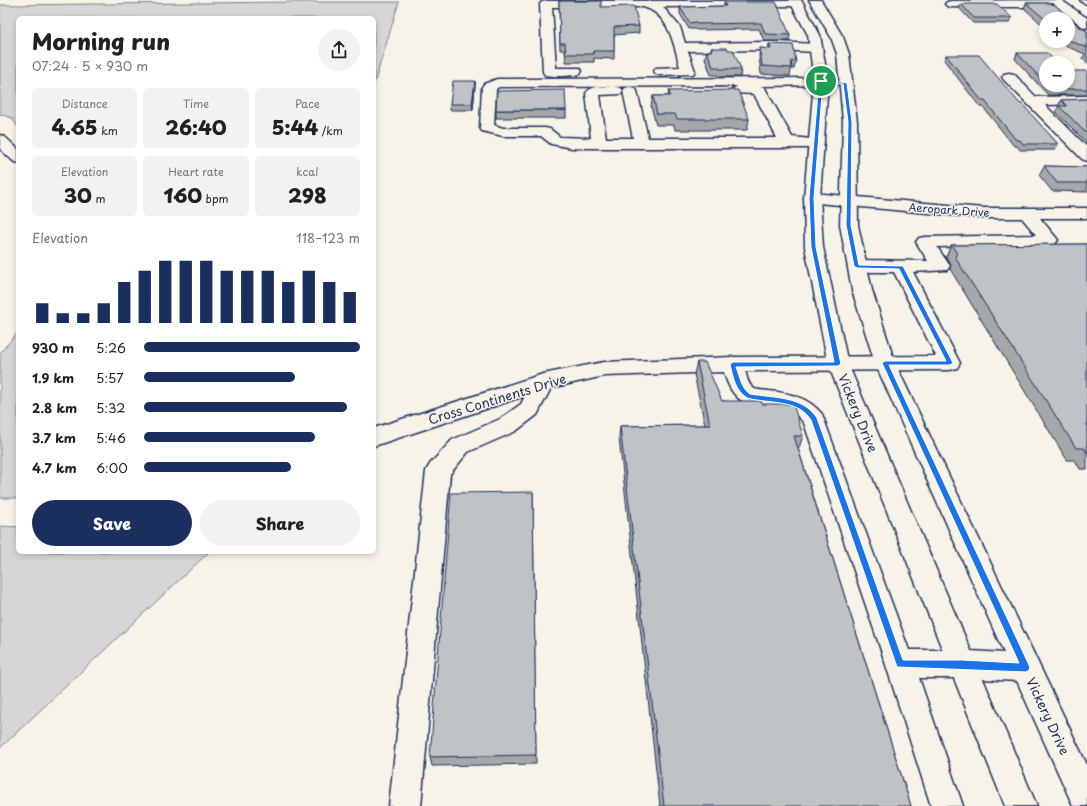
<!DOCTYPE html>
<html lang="en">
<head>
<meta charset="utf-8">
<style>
  :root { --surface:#fff; --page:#f2f2f2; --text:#202124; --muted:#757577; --accent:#1b2f5e }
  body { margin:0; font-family:"Playpen Sans",sans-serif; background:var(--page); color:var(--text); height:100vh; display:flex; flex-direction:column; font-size:15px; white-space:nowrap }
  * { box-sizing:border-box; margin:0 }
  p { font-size:13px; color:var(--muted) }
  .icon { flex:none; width:22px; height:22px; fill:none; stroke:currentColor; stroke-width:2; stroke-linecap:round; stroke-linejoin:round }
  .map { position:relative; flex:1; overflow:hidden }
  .details { position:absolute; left:16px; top:16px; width:360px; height:538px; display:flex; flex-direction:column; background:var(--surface); border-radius:6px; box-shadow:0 2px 6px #0003 }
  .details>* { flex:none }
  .buttons { position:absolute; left:1039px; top:12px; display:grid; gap:8px }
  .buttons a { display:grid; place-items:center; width:36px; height:36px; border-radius:50%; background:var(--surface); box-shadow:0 2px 6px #0003; font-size:20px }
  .pin { position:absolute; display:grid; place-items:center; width:34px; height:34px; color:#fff; margin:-17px; border:2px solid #fff; border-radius:50%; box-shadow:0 1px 4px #0007 }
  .round { display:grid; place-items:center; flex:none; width:42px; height:42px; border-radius:21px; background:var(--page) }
  .head { display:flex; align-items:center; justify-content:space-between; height:68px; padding:0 16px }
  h1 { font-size:22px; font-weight:800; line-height:30px }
  .metrics { display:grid; grid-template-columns:repeat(3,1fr); gap:6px; height:68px; padding:4px 16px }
  .metrics div { display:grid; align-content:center; border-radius:6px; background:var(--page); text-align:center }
  .metrics b { font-size:20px; font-weight:800 }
  .metrics small { font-size:11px; font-weight:400 }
  .metrics p { font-size:11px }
  .chart { height:112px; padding:8px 16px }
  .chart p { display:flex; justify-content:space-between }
  .chart svg { width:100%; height:72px; margin-top:4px; stroke:var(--accent); stroke-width:6 }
  .action { display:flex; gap:8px; margin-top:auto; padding:8px 16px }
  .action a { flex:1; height:46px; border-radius:24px; background:var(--accent); color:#fff; font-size:16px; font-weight:800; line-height:46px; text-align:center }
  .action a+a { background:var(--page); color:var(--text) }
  ul { padding:0 16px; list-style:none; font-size:13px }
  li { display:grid; grid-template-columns:64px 48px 1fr; align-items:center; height:30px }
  li i { height:10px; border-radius:5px; background:var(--accent) }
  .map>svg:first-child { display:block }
  .green { fill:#d7d6d4; stroke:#798299 }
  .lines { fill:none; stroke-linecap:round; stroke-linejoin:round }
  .minor-casing { stroke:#1b2f5e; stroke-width:3 }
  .major-casing { stroke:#1b2f5e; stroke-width:3 }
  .minor { fill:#f7f3e8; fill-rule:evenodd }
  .major { fill:#f7f3e8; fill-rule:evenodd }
  .wall { fill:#a5a8a9; stroke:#1b2f5e }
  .shaded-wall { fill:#86888a; stroke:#1b2f5e }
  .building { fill:#c0c3c5; stroke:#1b2f5e }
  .route { fill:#1a73e8; stroke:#fff; fill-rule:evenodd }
  .labels { text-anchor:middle; stroke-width:3; stroke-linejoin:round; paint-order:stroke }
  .far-street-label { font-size:11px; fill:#1b2f5e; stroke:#f7f3e8 }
  .street-label { font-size:13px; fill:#1b2f5e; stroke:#f7f3e8 }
</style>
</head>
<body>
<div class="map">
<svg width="1087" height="806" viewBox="0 0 1087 806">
  <rect width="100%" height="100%" fill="#f7f3e8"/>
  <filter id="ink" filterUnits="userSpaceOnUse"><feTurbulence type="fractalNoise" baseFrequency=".025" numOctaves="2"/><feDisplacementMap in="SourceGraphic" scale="8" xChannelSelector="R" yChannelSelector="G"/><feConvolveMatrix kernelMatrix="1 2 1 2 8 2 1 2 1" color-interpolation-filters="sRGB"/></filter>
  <g filter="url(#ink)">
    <g class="green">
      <path d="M297,2h102l-25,82v-66h-356v109l-6,-9 -12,-4v-109z"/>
      <path d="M18,332v166h-18v-145z"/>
      <path d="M0,526l18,1v25h191l-209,196z"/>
    </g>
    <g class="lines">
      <g class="minor-casing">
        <g id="minor">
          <path d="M1061,0l26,18v10l-4,-1 -26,-20h-106l-4,-1 -2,-2 2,-2 4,-1z"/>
          <path d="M1080,0h7v4l-4,-1z"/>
          <path d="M546,1h252l4,1 2,2 -2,2 -139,1 17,20 5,16 92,-1 39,2 4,1 2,3 -2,3 -4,1 -39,-2 -89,1 7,20 -2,3 -32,1 -5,-1 -2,-3 2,-3 24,-1c-6,-22 -11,-54 -37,-60h-91l4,61h24l2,3 -2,3c-10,2 -25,3 -35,1l-2,-3 -3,-68 2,-2z"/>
          <path d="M1009,73l5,1 22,23 51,-1v8l-42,1 42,42v14l-5,-2 -78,-79 -2,-3 2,-3z"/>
          <path d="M821,78l5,1 2,3 -2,3 -66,1 4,1 2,3 26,47 29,3 3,3 -3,3 -5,2h-244l-21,-4 -10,-8h-38l-21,-5 -2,-3 2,-41 2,-3 13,-5zM737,86l-5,4 2,3 20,1 23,44h-129l-11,-47 -2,-3 -5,-1 -5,1 -2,3 10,47h-27l-6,-43 21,-1 2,-3 -2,-3c-10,-2 -29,-4 -35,5l5,45 -31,-1 -10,-8 -5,-1h-42l-9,-3 2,-36 3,-2z"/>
          <path d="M0,135l5,2 13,12v14l-5,-2 -13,-12z"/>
          <path d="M812,193l171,15h104v10h-47l18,22 -3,4 -6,1 -112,2 13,19 -3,4 -34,2 47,91 -3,5 -7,2 -205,1c2,6 3,13 8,17 4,3 11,2 16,3 20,2 39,6 53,23l87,236h53l10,4 4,10 -4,10 -10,4h-43l44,128h-32l-46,-144 -81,-239c-26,-34 -65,5 -80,-51l-120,4 -53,12 -14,27 -21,16 -48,21 -18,22 -29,332h-32l37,-335 4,-7 22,-24 48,-21 21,-15 4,-8 -151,50v-18l169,-54 61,-12 129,-5 203,-1 -42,-84h-37l-6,-2 -3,-4 3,-4 6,-2 71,1 -12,-19 3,-4 6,-1 111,-2 -14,-17h-39l-177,-16 -2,-4 2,-4z"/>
        </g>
      </g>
      <g class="major-casing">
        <path id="major" d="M789,0h12l19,35 8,46 -8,117 3,49 25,117 123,287 33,2 -129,-290 -23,-73 -12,-65 3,-103 -6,-68 -6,-17 -22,-37h12l22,37 6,17 8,68 1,103 14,65 23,73 192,402v41h-14l-56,-125 -34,-2 54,127h-32l-177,-442 -23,-117 -1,-49 10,-117 -6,-46z"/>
      </g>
      <use href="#minor" class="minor"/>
      <use href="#major" class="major"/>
    </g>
    <g class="wall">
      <path d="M559,1l80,25v7l-25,2v24l-20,-1v4h-28l-1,-12h-5z"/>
      <path d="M724,2l66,33 -1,6h-25l-5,-12 -62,1 -2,-1h-6l-9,-15v-7l44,-1z"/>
      <path d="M1026,3h23l6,2 26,23 6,3v33l-5,-5 3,-5 -17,-7 -7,-6h7v-22h-22v9l-22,-20z"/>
      <path d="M961,4l51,14 -3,5h-36l-14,-15z"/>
      <path d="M769,44l27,18 -2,7h-3l-1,7 -29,-2 -2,-18 1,-8 8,1z"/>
      <path d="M711,48l17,2 13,19 -1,8h-22l-1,-2h-6l-6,-17 2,-7h4z"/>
      <path d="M1017,53l29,10v22h22l19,-14v24h-39l-33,-36z"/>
      <path d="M946,55l74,49 38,40 -3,6h-35l-3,-4h-3l-31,-39h-3l-36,-47z"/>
      <path d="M475,81v5l-2,24h-23v-6z"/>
      <path d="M669,91l80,28 -2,11h-72l-1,-5h-18l-5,-19 2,-10h15z"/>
      <path d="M1087,99v44l-31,-31 5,-12z"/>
      <rect x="496" y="110" width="70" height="8"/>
      <path d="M1044,166l43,1v25l-35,-1 -13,-16z"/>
      <path d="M1087,244v225h-7l-5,-9h-8l-117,-191 1,-4 -5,-8 5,-12z"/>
      <path d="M697,362l25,39 40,3 41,32 -4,12h-1l113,358h-251l-41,-368 1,-12 85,-1 -11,-51z"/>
      <path d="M533,492l3,272 -104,2 -2,-9z"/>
    </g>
    <path class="shaded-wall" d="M475,81v5l-2,24 -1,-6z"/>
    <g class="building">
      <path d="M559,1h42v6l33,-1 5,20 -25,1v24h-21l1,3h-28l-1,-11h-5z"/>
      <path d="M724,2h52l14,33 -25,-1 -4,-11 -64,1 -1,-2 -6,1 -10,-16 46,-1z"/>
      <path d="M1026,3h23l6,2 26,23 6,3v17l-16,-7 -3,-2v-20h-22v1z"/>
      <path d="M961,4h36l15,14h-38z"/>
      <path d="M769,44l24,1 3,17 -5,-1 1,7 -30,-2 -2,-18 11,1z"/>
      <path d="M711,48h16l1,2h5l8,19h-22l-1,-2h-5l-6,-16h5z"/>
      <path d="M1017,53h30l10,10h-11v21z"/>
      <path d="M946,55h33l41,49h2l36,40h-35l-3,-4h-4l-31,-39h-3z"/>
      <path d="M1068,71h19v18h-36l-4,-4h21z"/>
      <path d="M453,81h22l-3,23h-22z"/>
      <path d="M565,90l1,20h-70l1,-19z"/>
      <path d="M738,90l11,29h-72l-2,-5h-18l-4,-18h17l-1,-5z"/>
      <path d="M1087,99v35l-28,-28h8l-6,-6z"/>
      <path d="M1044,166l43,1v16h-30z"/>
      <path d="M1087,244v209l-3,-5h-8l-121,-191 2,-4 -6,-8z"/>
      <path d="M697,362h8l17,39h39l1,3h31l10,32h-9l117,370h-247l-44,-380 90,-1z"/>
      <path d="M533,492l3,263 -106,2 21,-264z"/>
    </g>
  </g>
  <path class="route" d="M821,79l26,4 5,39 -1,103 8,40 44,1 50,97 -3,2h-61l140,300 1,3 -1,2 -3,2 -129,-5 -86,-247c-13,-21 -42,-16 -64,-22 -12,-8 -14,-21 -17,-34l3,-2h101l-23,-115 -2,-49 10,-117zM823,82l20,2 5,38 -2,103 8,41 3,2 42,1 47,92h-61l-3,2 137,300 -57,-3h-59l-86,-242c-14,-22 -43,-20 -67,-24 -9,-6 -10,-17 -14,-27l102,-1 3,-2 -25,-117 -2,-49z"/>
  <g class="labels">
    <g class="far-street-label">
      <text transform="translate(949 210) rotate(4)" y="4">Aeropark Drive</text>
    </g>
    <g class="street-label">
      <text transform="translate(497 399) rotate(-17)" y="5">Cross Continents Drive</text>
      <text transform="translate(858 413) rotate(68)" y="5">Vickery Drive</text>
      <text transform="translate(1048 716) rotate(65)" y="5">Vickery Drive</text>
    </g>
  </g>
</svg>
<div class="buttons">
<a>+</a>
<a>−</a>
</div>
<div class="pin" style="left:821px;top:81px;background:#1e9e55"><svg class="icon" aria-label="arrive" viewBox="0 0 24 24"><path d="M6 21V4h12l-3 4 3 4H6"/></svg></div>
<section class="details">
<div class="head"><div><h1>Morning run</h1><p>07:24 · 5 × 930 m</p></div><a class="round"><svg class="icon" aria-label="share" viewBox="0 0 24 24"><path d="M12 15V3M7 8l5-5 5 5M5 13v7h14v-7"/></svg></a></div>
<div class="metrics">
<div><p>Distance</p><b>4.65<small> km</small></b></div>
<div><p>Time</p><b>26:40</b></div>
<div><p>Pace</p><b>5:44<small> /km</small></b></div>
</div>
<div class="metrics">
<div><p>Elevation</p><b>30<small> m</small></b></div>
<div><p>Heart rate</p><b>160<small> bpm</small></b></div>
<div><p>kcal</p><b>298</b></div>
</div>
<div class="chart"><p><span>Elevation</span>118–123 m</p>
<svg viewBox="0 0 160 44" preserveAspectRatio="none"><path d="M5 44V32M15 44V38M25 44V38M35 44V32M45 44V19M55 44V12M65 44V6M75 44V6M85 44V6M95 44V12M105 44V12M115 44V12M125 44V19M135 44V12M145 44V19M155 44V25"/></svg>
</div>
<ul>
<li><b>930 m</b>5:26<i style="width:100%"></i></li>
<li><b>1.9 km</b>5:57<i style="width:70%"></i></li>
<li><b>2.8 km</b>5:32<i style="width:94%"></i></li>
<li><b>3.7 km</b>5:46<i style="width:79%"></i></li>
<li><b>4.7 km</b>6:00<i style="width:68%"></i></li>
</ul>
<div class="action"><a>Save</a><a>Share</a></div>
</section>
</div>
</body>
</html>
